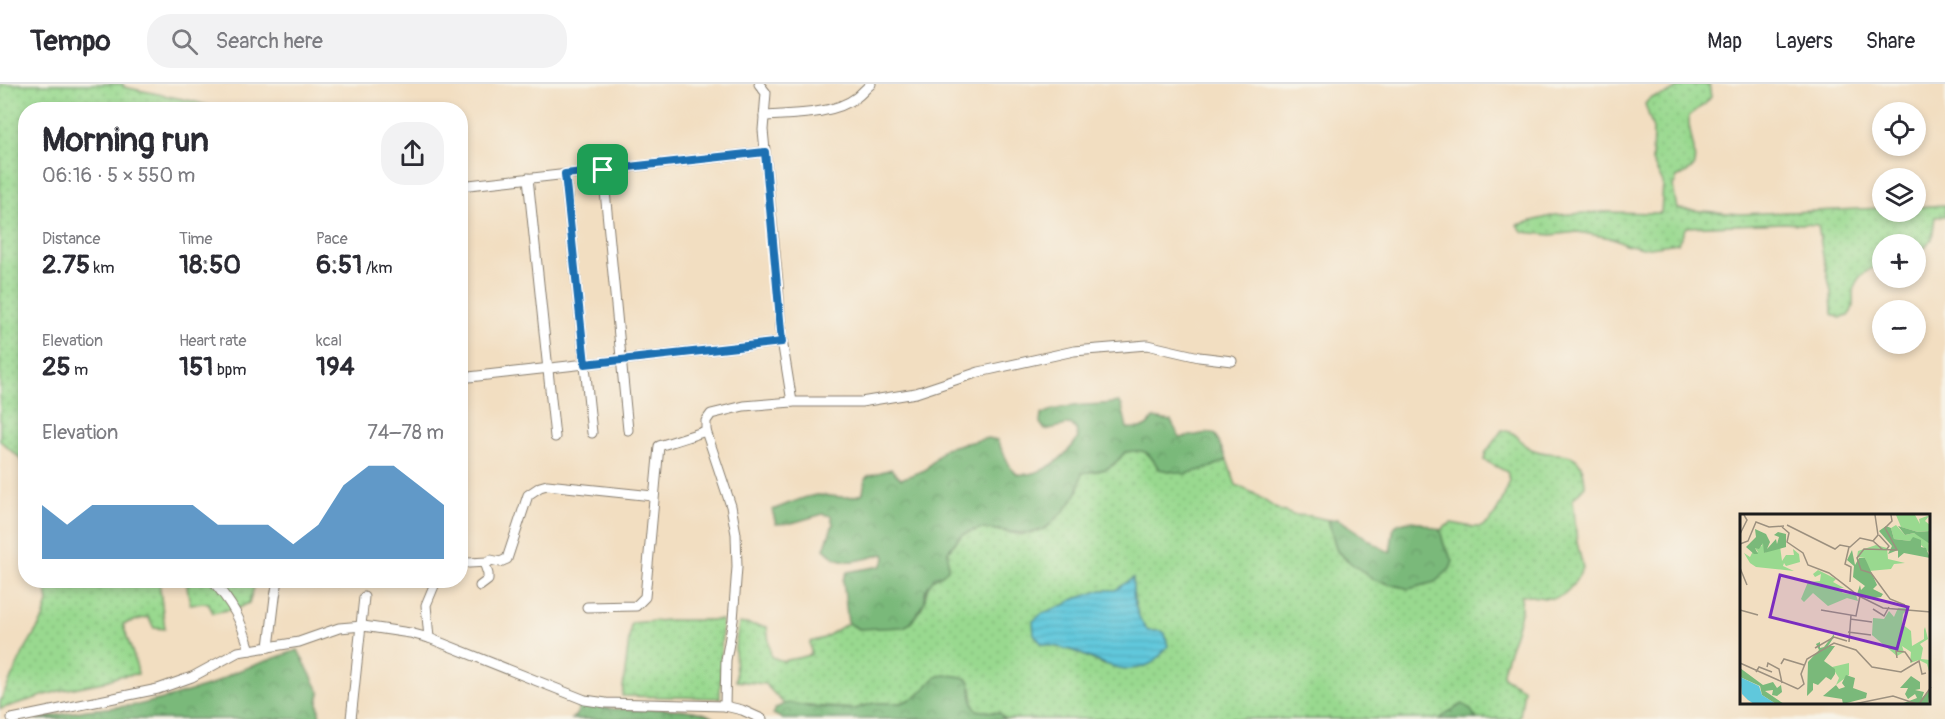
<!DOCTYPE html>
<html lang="en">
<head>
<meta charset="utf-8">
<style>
  :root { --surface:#fff; --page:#f2f2f3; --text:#2b2b33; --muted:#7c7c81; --line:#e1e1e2; --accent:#1f6fb2 }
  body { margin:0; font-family:Pangolin,sans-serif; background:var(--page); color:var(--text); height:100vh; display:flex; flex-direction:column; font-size:22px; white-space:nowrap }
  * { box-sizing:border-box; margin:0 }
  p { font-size:20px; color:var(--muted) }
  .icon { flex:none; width:33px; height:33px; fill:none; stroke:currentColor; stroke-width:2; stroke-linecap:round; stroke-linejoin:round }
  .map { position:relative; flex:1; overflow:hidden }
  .side { position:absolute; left:18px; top:18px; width:450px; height:486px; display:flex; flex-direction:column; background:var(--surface); border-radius:24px; box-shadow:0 3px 9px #0003 }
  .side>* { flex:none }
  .buttons { position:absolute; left:1872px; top:18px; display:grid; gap:12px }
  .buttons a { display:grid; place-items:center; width:54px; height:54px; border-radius:50%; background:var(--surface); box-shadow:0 3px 9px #0003; font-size:30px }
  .pin { position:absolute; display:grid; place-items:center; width:51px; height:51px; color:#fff; margin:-26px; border-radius:12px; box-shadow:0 3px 9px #0006 }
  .round { display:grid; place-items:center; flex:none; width:63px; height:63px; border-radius:24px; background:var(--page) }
  .head { display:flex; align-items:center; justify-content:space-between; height:102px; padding:0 24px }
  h1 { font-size:33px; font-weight:700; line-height:45px }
  .figures { display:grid; grid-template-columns:repeat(3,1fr); gap:9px; height:102px; padding:6px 24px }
  .figures div { display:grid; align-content:center }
  .figures b { font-size:26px; font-weight:700 }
  .figures small { font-size:16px; font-weight:400 }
  .figures p { font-size:16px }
  .chart { height:168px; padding:12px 24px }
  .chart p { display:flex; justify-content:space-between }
  .chart svg { width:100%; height:108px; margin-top:6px; fill:var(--accent); opacity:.7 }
  header { display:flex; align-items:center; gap:36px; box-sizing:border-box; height:84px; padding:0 30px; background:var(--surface); border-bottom:2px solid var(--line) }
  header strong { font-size:28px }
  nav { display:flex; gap:33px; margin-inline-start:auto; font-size:21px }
  .search { width:420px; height:54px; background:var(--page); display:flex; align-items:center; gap:15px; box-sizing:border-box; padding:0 21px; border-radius:24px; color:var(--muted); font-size:22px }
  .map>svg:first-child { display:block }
  .green { fill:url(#green-dots); stroke:#5a7a56; stroke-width:1.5; fill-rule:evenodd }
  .forest { fill:url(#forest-crowns); stroke:#4b6a4b; stroke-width:1.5 }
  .water { fill:url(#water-rules); stroke:#3e727c; stroke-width:1.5 }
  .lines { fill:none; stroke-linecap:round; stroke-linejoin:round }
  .minor-casing { stroke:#877d6e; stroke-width:11 }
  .minor { stroke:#fff; stroke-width:9 }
  .route-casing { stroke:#fff; stroke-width:12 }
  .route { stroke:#1f6fb2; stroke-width:8 }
  .inset-road { fill:none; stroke:#9c907f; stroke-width:1.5 }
  .view { fill:#7b2cbf; fill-opacity:0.15; stroke:#7b2cbf; stroke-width:3 }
  .inset-edge { fill:none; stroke:#1c1c1c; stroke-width:3 }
</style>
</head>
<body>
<header>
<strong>Tempo</strong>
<div class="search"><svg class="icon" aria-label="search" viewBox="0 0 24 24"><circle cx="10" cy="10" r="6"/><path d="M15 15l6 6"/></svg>Search here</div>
<nav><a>Map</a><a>Layers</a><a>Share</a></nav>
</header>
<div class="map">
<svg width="1945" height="635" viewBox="0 0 1945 635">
  <defs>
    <pattern id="green-dots" width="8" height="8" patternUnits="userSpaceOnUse" patternTransform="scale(1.5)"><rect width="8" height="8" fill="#99d98f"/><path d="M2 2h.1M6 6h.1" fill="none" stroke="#83ba7b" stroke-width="1.8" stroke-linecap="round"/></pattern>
    <pattern id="forest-crowns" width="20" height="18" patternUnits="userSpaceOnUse" patternTransform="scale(1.5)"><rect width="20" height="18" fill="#7ab97a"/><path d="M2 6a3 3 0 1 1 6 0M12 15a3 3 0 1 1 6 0" fill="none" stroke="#699e69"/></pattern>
    <pattern id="water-rules" width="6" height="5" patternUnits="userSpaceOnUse" patternTransform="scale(1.5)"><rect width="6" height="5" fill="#60c8dc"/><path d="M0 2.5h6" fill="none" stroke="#53abbc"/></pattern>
  </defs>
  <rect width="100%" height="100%" fill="#f7f3e8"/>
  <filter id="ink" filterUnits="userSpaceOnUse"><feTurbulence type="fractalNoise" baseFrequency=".0167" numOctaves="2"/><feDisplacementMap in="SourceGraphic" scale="12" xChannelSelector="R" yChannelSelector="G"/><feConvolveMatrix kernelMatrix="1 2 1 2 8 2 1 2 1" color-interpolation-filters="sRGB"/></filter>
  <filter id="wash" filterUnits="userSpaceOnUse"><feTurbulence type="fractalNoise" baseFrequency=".008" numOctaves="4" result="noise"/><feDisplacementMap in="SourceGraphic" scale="24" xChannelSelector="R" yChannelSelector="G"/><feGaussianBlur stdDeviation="1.35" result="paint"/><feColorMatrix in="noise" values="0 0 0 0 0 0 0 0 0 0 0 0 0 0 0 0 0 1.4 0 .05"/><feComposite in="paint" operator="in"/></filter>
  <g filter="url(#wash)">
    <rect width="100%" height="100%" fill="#f2dec1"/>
    <g class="green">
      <path d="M0,0h123l1,3 68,14 27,8 -193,1 -1,363 -4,-14 -21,-18z"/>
      <path d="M1684,0h25l2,13 -6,7 -16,12c-2,18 10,34 4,52l-16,10 -4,8 4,23 64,5 141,-6v4h34v-5l29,-2v11l-10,1 -3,22 -16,18v-13h-34v20c-14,5 -27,12 -29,29 0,10 2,15 -5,23l-8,2 -8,-4 -1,-23 -8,-35 -5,-31 -34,-2 -98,4 -8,16 -35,5 -18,-4 -9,-5 -38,-7 -27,3 -28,-3 -6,-7 38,-10 47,-3 59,1 2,-30 -11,-22 1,-32 -8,-25 5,-6 17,-4z"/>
      <path d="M1502,346c21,4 14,11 27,18 25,14 54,-9 56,38l-12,13 4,43 6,26c-5,10 -16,29 -29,30 -11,2 -22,-4 -33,-2 3,26 -14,52 -18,77l1,5 20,11 -4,27 -3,3h-41v-2l-28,-5 -8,7h-436l-5,-6 -23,-3 -4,-8v-14l-36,-11 -20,20 -15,6h-27l-19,6 -71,-5 -19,-20 -29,-3 -1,-34 4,-24 28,4 4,30 12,4 28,-6 -1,-13 14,-4 24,-15 11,6 52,-6c4,-7 11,-14 13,-21 5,-15 0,-20 18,-27l6,-24 15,-17 17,-5h9l34,6 18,-5 8,-4 30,-36 2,-17c24,-3 29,-1 44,-21l17,-2 8,4 9,15 50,-1 18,-8 9,25 17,8 24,16 16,6 18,1 17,4 9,31 7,7 31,22 25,7 49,-34 -5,-8 -4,-15 11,-7c8,1 20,5 28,4 15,-1 27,-35 31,-47l-3,-8 -23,-12 2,-8zM1133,495c-1,17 3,40 15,52h13l-57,34 -32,-15 -30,-6 1,-31 59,-23 13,1z"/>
      <path d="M45,497h114l6,48 -11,-1 -6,-11 -25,7c4,17 13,32 15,50l-19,2 -16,6 -44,9 -59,18v-7l24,-51 19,-32 5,-17z"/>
      <path d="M186,497h70l-7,22 -10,5 -26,5 -5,-10 -18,1z"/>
      <path d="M668,536h54l-2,78 -98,-2 9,-73z"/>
    </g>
    <g class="forest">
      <path d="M1119,318l3,4 5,22c14,0 18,3 26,-10l18,3 9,17 27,-5 8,1 12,26 -18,8 -24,6 -26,-5c-12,-19 -13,-20 -34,-17 -16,20 -19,17 -43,21 -3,19 -8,27 -21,41 -5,4 -9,9 -14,13 -26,17 -56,-8 -83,7 -6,3 -11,12 -16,17v18l-6,6 -8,3 -5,7 -4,7v9l-14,22 -7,4 -45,2 -11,-6 -5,-43 4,-8 34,-6 4,-7 -1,-5c-23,5 -40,16 -60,-5l9,-25 -2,-8 -8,-2 -31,9 -16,1 -4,-14c12,-4 32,-14 45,-15 15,0 32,6 46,-2l2,-14 3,-3 23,-7 10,10 24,-9 20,-22 43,-10 9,2 14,28 6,6c25,3 48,-16 61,-36l-2,-8 -5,-6 -26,6 -5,-7 1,-8c23,-13 53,-8 78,-13z"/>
      <path d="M1337,435c19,9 33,25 53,33l4,-26c19,-10 28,-2 46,4l4,15 9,16 -3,8 -15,13 -26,7 -34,-9 -23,-16 -15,-13 -9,-31z"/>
      <path d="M298,566l22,43 -2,9 2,17h-284l51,-9 51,-5 29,-7 44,-13 24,-13z"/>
      <path d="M944,591c42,2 19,11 32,35l24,3 4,6h-221l-10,-5 3,-6 8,-4 8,-1 18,4 45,2 19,-6h27l15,-6 20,-20z"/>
      <path d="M581,619c12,2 25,6 37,6 26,2 77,-5 98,10h-145l5,-4z"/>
      <path d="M1463,620l8,6 5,9h-36l8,-7z"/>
    </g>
    <path class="water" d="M1133,494c-1,18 3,40 15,53h13l4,2 3,13c-5,5 -10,14 -16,17 -27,15 -53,-2 -78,-12 -10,-3 -22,-5 -32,-7l-8,-10 -1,-13 10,-8 22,-8 7,-5 30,-10h13z"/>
  </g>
  <g filter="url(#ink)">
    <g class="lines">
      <g class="minor-casing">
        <g id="minor">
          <path d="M759,0l7,9 -3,37 15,153 3,51 11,68"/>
          <path d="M764,32c28,-2 70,-1 93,-19 5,-4 9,-9 14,-13"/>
          <path d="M603,86l25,260"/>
          <path d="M565,90l27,259"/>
          <path d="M528,94l27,259"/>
          <path d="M460,102l305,-34"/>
          <path d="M460,294l322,-36"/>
          <path d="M460,477l9,2 18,-1"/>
          <path d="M212,496c22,26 28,38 38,70"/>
          <path d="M480,502l8,-6v-6l-3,-9 6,-5 9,2 7,-3 21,-64 12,-8 7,-2 106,11"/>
          <path d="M587,523l49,-1 9,-9 14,-151 47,-15"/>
          <path d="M429,554l-3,-33 10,-24"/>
          <path d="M269,563l6,-50 3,-17"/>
          <path d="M725,622l1,-46 7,-40 4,-53 -1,-33 -5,-28 -25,-75v-10l5,-7 33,-8 48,-4h69l55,-9 63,-21 95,-21 73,-6 52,12 33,4"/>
          <path d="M12,635l146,-30 34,-12 46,-25 61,-10 40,-14 24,-2 47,7 19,5 156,62 21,3 119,3 17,4 20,9"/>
          <path d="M351,635l13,-122"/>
        </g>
      </g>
      <use href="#minor" class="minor"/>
    </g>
  </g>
  <g class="lines" filter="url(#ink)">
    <g class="route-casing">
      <path id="route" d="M765,68l17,190 -197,22 -20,-190z"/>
    </g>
    <use href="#route" class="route"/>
  </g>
  <g transform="translate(1740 430)">
    <rect width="190" height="190" fill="#f2dec1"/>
    <path d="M156,1h19l5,9 -1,-5 11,-4 -5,6 5,4v6l-12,1 -17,-5zM156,11l9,10 9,-2 14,6 2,14 -17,-15 -3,3 -16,-2 -3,-11zM22,21l3,10 -1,8 16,-7 2,15 4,-6h8l-1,-6 6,5 1,8 -14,4 -2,-3 -1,3 11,5 -38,-4 -6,-4 -6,-10 6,4 3,-6 5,1 -3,-4 7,-2zM136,31l11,3 1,11 17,4 -11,1 -3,5 -22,2 -4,-13 -8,-1 1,-6zM78,56l18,9 -3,3 11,6h-7l6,5 13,2 2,6 -11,-3 -19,8 -15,-13 -9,9 -3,-3 7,-17 12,-1 1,-7 -6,3 -2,-3zM158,94h11l-6,6 -1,10 9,7 1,15 12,-7v-9l1,-3 3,12 -8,5 3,4 -2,11 9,1v15l-3,-11 -8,-4 -9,3 1,-11 -9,-6 2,6 -7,4 -25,-21 1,-17 11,1 5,-8 5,6zM109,149v12l-13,10 3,-7 -7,-11z" fill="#99d98f"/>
    <path d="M146,12l5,2 3,11 16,2 3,-4 8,3v7l5,1 4,10 -26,-5 -6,5v-8l-10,4 4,-8 -13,-15zM158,12l20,6 12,-1v13l-16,-11 -9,2zM15,15l11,5 4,8 -3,7 9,-10 1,5 2,-7 -5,-2 4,-3 8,2v13l-22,6 -1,-10 -4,6 -4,-1 3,6h-4l-8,-7 10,-10zM112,36l3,15 4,-7h6l12,27 -4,4 10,5 -2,3 -12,2 -12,-5 3,-9 1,5 4,-4 -12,-9 1,-11 -7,-6zM94,120v3l-6,9h7l-11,15 11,8v5l-4,6 -5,-3 -8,8 -5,-2v7l-6,6 1,-34 11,-12 -3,-6 4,-2v6l4,-1zM0,154l23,17 10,-3 4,6 4,-3 1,7 -5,4 -5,-1 1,-5 -8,1 19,13h-8l-14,-9 -2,-9 -20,-9zM106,161l9,3 -2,10 14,5 -1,5 -23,6 -1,-5 -19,-3 13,-11 3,4 6,-2 -3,-4zM171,162l9,6v7l-5,1 9,2 -2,6 8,-9 -2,15h-27l16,-6 -2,-4 -7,5 -3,-5 3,-6h-8z" fill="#7ab97a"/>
    <path d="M0,163l19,9 3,9 14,9h-22l-6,-4 -6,-6z" fill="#60c8dc"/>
    <path class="inset-road" d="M151,1l1,6 -7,7 12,22 -33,-1 -7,9 4,12 10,3 19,26 15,6M47,11l48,24 5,-4 10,2 10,-9 13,3 10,9M42,13l7,6 -2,9 16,11 5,12 21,8 30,23 24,12 48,4M0,20l7,-14 -3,-5M139,21l10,11 -2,3M133,27l5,-6 -3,-20M0,30l8,-3 8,-19 13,5 15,-1M109,33l-4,17 6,3 -1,15M0,54l7,17M133,95l11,7 5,-9M0,96l18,5M81,96l35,6 4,-20M110,105l22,3M108,118l23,3M109,128l2,-27M75,134l19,-11 13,4M157,144l-1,-7 9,1 7,10M0,149l58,26M41,150l3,-5 20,6M27,153l1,-4 11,6 3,14M16,158l3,-5 13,5M58,175l6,-5 -3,-10 6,-15 27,-16 22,7 16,17 29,5 18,-11 3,13 4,-1M114,190l39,-8 24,8M179,190l12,-17"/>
    <path class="view" d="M40,61l128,32 -11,42 -127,-32z"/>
    <rect width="190" height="190" class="inset-edge"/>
  </g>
</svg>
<div class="buttons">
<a><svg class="icon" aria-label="locate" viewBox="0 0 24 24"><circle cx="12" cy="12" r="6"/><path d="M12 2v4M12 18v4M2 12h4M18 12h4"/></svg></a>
<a><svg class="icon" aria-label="layers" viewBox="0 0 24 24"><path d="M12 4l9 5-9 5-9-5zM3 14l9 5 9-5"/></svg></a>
<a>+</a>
<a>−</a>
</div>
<div class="pin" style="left:603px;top:86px;background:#1e9e55"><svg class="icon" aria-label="arrive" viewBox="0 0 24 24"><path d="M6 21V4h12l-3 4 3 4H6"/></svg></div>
<section class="side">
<div class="head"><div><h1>Morning run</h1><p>06:16 · 5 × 550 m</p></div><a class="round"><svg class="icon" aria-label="share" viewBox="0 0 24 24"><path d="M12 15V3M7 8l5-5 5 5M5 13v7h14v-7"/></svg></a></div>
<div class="figures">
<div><p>Distance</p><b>2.75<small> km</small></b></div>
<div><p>Time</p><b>18:50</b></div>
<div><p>Pace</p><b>6:51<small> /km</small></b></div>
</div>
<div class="figures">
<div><p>Elevation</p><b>25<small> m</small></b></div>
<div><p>Heart rate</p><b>151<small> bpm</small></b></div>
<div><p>kcal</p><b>194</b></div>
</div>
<div class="chart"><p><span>Elevation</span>74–78 m</p>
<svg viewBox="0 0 160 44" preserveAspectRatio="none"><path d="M0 44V22L10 30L20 22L30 22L40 22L50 22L60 22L70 30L80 30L90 30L100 38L110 30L120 14L130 6L140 6L150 14L160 22V44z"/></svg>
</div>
</section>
</div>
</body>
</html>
